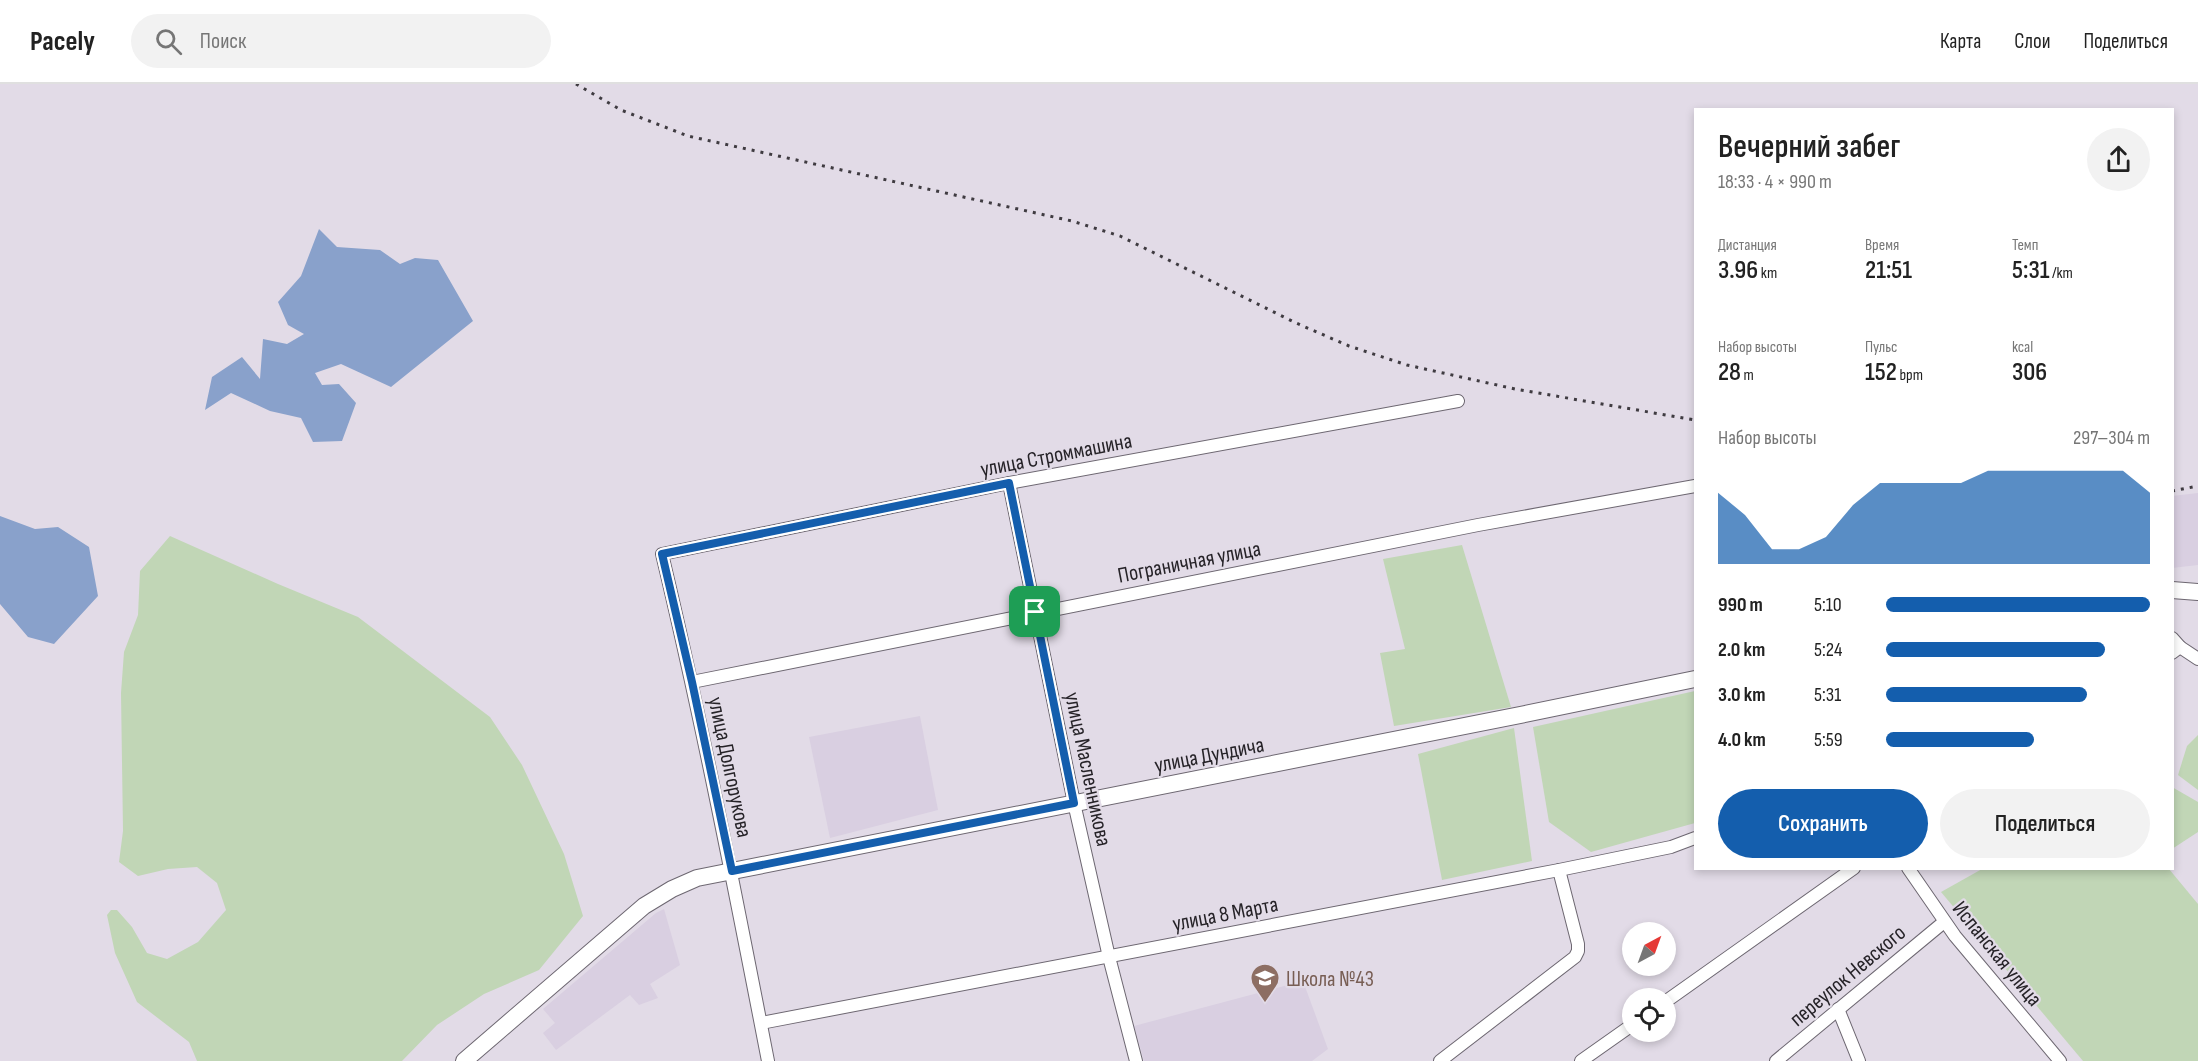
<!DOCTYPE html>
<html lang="ru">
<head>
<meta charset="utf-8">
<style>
  :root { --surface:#fff; --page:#f2f2f2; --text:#222; --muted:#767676; --line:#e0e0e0; --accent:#145ead }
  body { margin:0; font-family:"Sofia Sans Condensed",sans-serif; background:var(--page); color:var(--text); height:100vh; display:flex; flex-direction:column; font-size:22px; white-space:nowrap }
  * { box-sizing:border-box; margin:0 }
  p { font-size:20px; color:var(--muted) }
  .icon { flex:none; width:33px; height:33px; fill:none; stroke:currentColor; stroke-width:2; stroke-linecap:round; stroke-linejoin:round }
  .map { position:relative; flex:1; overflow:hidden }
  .drawer { position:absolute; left:1694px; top:24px; width:480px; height:762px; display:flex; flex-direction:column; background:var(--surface); border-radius:0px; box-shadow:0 3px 9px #0003 }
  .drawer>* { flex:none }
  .needle { width:39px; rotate:41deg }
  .buttons { position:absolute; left:1622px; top:838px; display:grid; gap:12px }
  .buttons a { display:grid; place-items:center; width:54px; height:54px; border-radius:50%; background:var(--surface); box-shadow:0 3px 9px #0003; font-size:30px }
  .pin { position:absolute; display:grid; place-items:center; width:51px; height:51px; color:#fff; margin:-26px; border-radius:12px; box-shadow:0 3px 9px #0006 }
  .round { display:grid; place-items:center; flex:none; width:63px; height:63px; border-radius:32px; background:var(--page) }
  .overview { display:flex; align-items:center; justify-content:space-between; height:102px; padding:0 24px }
  h1 { font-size:33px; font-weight:600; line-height:45px }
  .figures { display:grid; grid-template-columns:repeat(3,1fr); gap:9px; height:102px; padding:6px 24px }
  .figures div { display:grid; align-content:center }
  .figures b { font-size:26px; font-weight:600 }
  .figures small { font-size:16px; font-weight:400 }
  .figures p { font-size:16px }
  .chart { height:168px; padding:12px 24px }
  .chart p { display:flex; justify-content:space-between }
  .chart svg { width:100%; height:108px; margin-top:6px; fill:var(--accent); opacity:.7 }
  .button { display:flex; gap:12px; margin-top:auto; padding:12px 24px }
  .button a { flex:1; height:69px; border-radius:36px; background:var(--accent); color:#fff; font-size:24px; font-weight:600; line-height:69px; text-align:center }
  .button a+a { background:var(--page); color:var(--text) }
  ul { padding:0 24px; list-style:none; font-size:20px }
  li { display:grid; grid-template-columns:96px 72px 1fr; align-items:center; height:45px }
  li i { height:15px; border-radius:8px; background:var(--accent) }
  header { display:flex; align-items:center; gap:36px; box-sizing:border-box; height:84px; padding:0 30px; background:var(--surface); border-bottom:2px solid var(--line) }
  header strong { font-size:28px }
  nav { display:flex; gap:33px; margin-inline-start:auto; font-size:21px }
  .search { width:420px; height:54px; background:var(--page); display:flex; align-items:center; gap:15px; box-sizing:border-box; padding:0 21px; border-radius:33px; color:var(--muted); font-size:22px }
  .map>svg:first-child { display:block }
  .built { fill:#d9cfe1 }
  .green { fill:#c1d6b6 }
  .water { fill:#89a1cb }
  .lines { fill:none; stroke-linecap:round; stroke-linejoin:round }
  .minor-casing { stroke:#6d6771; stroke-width:14 }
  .major-casing { stroke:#6d6771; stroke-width:18 }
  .minor { stroke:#fff; stroke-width:12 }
  .major { stroke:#fff; stroke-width:16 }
  .rail { stroke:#3f3b41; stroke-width:3; stroke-dasharray:3 6; stroke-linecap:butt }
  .route-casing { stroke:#fff; stroke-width:12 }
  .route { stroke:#145ead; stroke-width:8 }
  .labels { text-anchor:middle; stroke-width:4.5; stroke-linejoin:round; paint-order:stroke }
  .street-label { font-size:22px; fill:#262328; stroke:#e2dbe7 }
  .education-label { font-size:22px; fill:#785e54; stroke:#e2dbe7; text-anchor:start }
</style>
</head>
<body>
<header>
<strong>Pacely</strong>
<div class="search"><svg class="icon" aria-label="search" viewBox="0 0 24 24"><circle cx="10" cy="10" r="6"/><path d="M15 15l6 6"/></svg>Поиск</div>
<nav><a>Карта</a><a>Слои</a><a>Поделиться</a></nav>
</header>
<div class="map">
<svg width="2198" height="977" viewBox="0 0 2198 977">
  <rect width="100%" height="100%" fill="#e2dbe7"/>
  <g class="built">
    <path d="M2198,409v72l-26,3v-72z"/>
    <path d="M920,632l18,94 -108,28 -21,-101z"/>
    <path d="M664,825l16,56 -30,19 8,14 -19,7 -9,-10 -74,55 -13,-17 12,-10 -12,-14 113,-96z"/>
    <path d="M1303,897l25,68 -16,12h-168l-10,-35z"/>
  </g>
  <g class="green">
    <path d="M170,452l108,48 80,33 132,100 32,48 42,89 19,62 -44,54 -55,24 -47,31 -35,36h-205l-8,-19 -52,-40 -22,-49 -8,-38 4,-5h6l15,17 15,26 20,6 31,-17 28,-32 -9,-27 -20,-16 -29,2 -30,7 -19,-14 4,-31 -2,-138 3,-41 14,-37 2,-44z"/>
    <path d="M1462,461l49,162 -117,19 -14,-73 25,-4 -22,-90z"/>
    <path d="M1695,607v132l-104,29 -42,-30 -16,-95z"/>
    <path d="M1514,644l18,133 -90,19 -24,-126z"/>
    <path d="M2198,651v55l-20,-15 9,-29z"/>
    <path d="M2172,703l26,15v30l-26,17z"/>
    <path d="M1982,785h187l29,35v157h-115l-142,-169z"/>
  </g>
  <g class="water">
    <path d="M319,145l18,18 43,3 20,14 15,-6 23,2 35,61 -82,66 -50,-23 -26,9 7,12 17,-1 17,19 -14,38 -29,1 -12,-24 -31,-7 -39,-18 -26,17 7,-33 30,-20 18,22 3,-40 24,5 17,-10 -16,-9 -10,-23 23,-26z"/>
    <path d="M0,432l35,13 23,-2 31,20 9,49 -44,48 -26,-7 -28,-33z"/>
  </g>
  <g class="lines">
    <g class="minor-casing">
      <g id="minor">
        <path d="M1009,399l65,320 35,154 27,104"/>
        <path d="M2172,554l8,9 -8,6"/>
        <path d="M2180,563l18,12"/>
        <path d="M692,598l786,-157 217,-39"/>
        <path d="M1908,784l47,68 105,125"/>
        <path d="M1665,918l189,-134"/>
        <path d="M1838,925l21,52"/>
        <path d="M761,939l798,-153 112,-23 24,-9"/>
        <path d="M768,977c-33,-170 -66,-339 -106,-507l347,-71 449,-82"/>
        <path d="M1440,977l135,-104 3,-6v-7l-19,-74"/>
        <path d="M1581,977l51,-36"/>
        <path d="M1776,977l168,-139"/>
      </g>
    </g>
    <g class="major-casing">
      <g id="major">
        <path d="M2172,506l26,2"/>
        <path d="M464,977l180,-155 28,-17 25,-11 828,-164 170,-35"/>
      </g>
    </g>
    <use href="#minor" class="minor"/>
    <use href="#major" class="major"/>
    <g class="rail">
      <path d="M576,0l45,26 67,26 384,85 48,15 176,87 53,23 58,19 108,24 180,31"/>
      <path d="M2172,407l26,-5"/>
    </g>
  </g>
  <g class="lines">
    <g class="route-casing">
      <path id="route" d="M1009,399l65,320 -342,68 -40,-189 -30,-128z"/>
    </g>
    <use href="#route" class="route"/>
  </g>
  <defs>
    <g id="school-pin" transform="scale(1.5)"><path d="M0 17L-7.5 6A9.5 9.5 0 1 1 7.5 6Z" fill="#8d6e63" stroke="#e2dbe7"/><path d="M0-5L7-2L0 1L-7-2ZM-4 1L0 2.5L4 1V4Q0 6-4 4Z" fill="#fff"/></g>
  </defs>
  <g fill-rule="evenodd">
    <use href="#school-pin" x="1265" y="894"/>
  </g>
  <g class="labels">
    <g class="street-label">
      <text transform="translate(1056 370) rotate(-11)" y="8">улица Строммашина</text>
      <text transform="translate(1189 477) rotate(-11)" y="8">Пограничная улица</text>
      <text transform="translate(1209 670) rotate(-11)" y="8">улица Дундича</text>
      <text transform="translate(731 683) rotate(78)" y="8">улица Долгорукова</text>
      <text transform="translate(1089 685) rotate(78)" y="8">улица Масленникова</text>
      <text transform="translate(1225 829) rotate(-11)" y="8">улица 8 Марта</text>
      <text transform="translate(1998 869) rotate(51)" y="8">Испанская улица</text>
      <text transform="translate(1847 891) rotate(-40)" y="8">переулок Невского</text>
    </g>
    <g class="education-label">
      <text x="1286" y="902">Школа №43</text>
    </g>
  </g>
</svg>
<div class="buttons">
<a><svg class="needle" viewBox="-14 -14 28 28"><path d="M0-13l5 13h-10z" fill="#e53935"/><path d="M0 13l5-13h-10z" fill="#767676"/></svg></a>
<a><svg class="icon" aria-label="locate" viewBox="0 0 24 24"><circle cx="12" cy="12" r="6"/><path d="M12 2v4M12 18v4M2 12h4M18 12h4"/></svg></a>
</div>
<div class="pin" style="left:1035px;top:528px;background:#1e9e55"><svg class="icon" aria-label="arrive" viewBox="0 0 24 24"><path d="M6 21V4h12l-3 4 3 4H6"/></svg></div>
<section class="drawer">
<div class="overview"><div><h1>Вечерний забег</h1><p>18:33 · 4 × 990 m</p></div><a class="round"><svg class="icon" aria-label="share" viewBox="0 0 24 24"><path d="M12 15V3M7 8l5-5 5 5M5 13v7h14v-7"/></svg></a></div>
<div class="figures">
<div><p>Дистанция</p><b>3.96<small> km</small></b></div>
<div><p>Время</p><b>21:51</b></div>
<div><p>Темп</p><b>5:31<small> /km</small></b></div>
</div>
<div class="figures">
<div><p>Набор высоты</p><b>28<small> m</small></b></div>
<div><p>Пульс</p><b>152<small> bpm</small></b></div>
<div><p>kcal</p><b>306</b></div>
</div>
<div class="chart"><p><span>Набор высоты</span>297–304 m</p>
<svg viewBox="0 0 160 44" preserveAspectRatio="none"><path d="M0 44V15L10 24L20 38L30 38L40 33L50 20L60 11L70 11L80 11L90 11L100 6L110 6L120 6L130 6L140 6L150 6L160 15V44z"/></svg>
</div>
<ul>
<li><b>990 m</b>5:10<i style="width:100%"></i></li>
<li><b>2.0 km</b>5:24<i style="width:83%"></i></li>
<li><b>3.0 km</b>5:31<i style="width:76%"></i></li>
<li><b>4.0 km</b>5:59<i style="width:56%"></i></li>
</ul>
<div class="button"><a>Сохранить</a><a>Поделиться</a></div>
</section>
</div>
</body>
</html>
